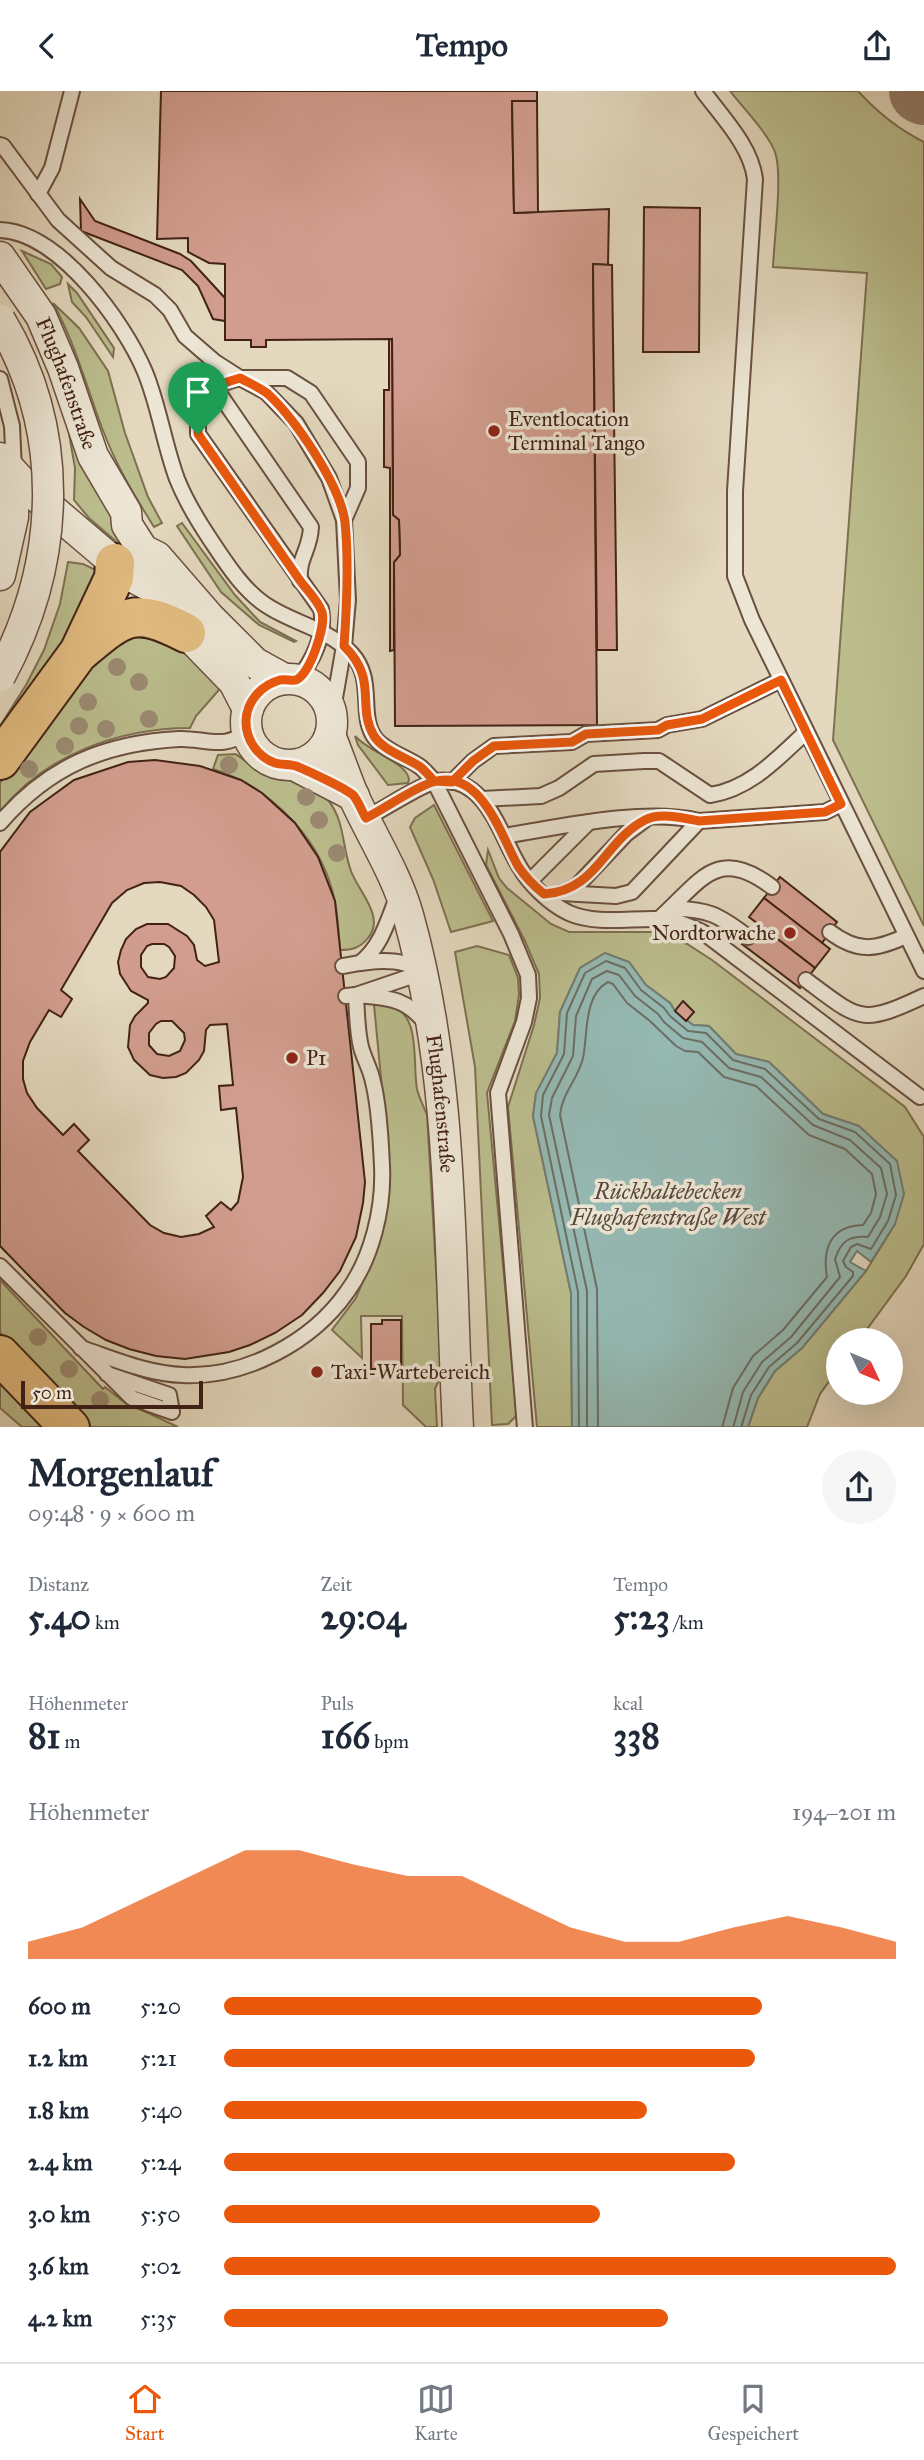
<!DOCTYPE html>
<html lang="de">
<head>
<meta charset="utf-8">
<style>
  :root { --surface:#fff; --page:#f6f6f7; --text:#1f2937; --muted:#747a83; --line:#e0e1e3; --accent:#ea580c }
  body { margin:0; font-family:"IM FELL Great Primer",serif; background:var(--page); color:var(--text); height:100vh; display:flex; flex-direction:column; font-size:26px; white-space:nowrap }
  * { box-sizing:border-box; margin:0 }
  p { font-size:23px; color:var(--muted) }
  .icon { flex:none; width:38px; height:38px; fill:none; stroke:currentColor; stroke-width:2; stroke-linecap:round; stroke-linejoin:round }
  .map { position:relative; height:1336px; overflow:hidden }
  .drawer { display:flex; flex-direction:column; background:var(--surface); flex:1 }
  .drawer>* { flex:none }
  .needle { width:46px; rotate:134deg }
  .tools { position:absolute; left:826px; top:1237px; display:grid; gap:14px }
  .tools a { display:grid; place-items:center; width:77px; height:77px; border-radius:50%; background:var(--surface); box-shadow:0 7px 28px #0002; font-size:35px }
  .scale { position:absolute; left:21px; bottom:18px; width:182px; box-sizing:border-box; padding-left:7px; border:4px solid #422215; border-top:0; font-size:19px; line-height:24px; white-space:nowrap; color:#422215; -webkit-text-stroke:5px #ede6d5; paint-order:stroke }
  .pin { position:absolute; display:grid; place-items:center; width:60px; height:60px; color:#fff; margin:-72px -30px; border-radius:50% 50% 50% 0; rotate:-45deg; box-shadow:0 0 7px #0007 }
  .pin .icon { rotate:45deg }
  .round { display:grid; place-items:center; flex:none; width:74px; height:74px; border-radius:37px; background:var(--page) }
  .headline { display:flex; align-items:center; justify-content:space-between; height:119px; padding:0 28px }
  h1 { font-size:38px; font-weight:800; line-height:52px }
  .figures { display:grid; grid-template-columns:repeat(3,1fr); gap:10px; height:119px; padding:7px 28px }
  .figures div { display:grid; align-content:center }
  .figures b { font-size:35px; font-weight:800 }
  .figures small { font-size:19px; font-weight:400 }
  .figures p { font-size:19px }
  .chart { height:196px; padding:14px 28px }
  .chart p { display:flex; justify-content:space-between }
  .chart svg { width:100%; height:126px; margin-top:7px; fill:var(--accent); opacity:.7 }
  ul { padding:0 28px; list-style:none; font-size:23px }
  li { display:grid; grid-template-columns:112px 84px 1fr; align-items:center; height:52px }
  li i { height:18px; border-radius:9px; background:var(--accent) }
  header { display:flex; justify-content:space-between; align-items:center; height:91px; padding:0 28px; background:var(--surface); font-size:32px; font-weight:800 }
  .tab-bar { display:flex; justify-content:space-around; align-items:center; height:98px; border-top:2px solid var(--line); background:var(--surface); font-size:19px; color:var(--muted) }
  .tab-bar a { display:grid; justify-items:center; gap:4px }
  .tab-bar .selected { color:var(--accent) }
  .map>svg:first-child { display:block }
  .green { fill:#bbbd8d; stroke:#7e7051; stroke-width:2 }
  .water { fill:#95bab4; stroke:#747d74; stroke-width:2 }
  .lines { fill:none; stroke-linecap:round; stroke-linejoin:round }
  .shore { stroke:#6c6e64; stroke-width:2 }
  .taxiway { stroke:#937e6a; stroke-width:66 }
  .building { fill:#d29d8e; stroke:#422215; stroke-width:2; fill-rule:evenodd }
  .service-casing { stroke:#6a5040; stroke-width:18 }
  .minor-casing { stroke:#6a5040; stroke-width:33 }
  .trunk-casing { stroke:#422215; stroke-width:42 }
  .service { stroke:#ede6d5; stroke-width:14 }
  .minor { stroke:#ede6d5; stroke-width:30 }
  .trunk { stroke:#e2bc80; stroke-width:38 }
  .minor-bridge-casing { stroke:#6a5040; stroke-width:33; stroke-linecap:butt }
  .minor-bridge { stroke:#ede6d5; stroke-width:30 }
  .tree { fill:#9b8a72 }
  .route-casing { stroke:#fff; stroke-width:14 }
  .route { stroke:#ea580c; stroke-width:9 }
  .poi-dot { fill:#8f2418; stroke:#ede6d5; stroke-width:2.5 }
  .labels { text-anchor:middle; stroke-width:7; stroke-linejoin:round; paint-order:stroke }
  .street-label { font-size:21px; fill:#422215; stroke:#ede6d5 }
  .poi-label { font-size:21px; fill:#422215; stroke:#ede6d5; text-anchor:start }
  .water-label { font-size:23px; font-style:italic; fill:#57483d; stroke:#ede6d5 }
</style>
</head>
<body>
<header><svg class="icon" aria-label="back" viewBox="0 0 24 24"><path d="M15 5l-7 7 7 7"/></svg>Tempo<svg class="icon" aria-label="share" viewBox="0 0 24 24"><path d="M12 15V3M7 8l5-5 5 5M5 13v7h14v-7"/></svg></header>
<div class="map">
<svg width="924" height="1337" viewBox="0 0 924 1337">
  <rect width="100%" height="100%" fill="#e4d9bf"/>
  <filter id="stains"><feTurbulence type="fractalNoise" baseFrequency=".00286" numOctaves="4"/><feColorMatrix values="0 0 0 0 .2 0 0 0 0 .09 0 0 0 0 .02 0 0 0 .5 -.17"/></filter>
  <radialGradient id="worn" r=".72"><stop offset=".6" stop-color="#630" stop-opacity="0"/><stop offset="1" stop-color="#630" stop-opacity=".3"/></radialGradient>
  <g class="green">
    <path d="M730,0h128c19,21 40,38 66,51v784l-91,-186 34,-467 -94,-6c1,-27 10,-93 2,-115 -8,-20 -31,-43 -45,-61z"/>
    <path d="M22,160l29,13 11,13 -2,7 -14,5z"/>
    <path d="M68,193l9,9 37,55 -1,9 -27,-40 -14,-15z"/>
    <path d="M53,212l26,25 29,43 17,62 23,64 14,26 -8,4c-20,-32 -39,-64 -52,-99 -16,-43 -27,-85 -49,-125z"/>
    <path d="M65,320l68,132 -6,8 -38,-33 -15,-18 1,-32z"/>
    <path d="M182,432l53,72 25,27 36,19 -2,1 -35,-17 -38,-33 -44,-66z"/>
    <path d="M68,471l15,2 15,7 2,10 -100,163v-18l26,-41 18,-35 16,-46z"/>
    <path d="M161,540l64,52 -29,33 -6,12c-70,0 -146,27 -190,84v-29l97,-127 17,-16z"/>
    <path d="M355,645c15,17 50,25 54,43l-1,4 -20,2 -30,-40z"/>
    <path d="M235,663c11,6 20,15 31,20 27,11 39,-1 62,26 17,21 14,47 23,71 7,20 35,46 17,67 -8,10 -16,12 -28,12 -1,-15 -2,-32 -5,-48 -12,-62 -63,-114 -122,-133l5,-14z"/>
    <path d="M434,714l59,116 -42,11 -18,-53 -23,-52 5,-9z"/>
    <path d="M488,759l11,28 8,10 44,36 18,8h85l33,12 25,16 193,147 19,30v107l-18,32 -47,64 -21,1v28l-18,25 -13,33h-59l10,-29 17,-27 27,-23 64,-77 29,-47 -36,-98 -36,-12 -54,-52 -33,-8 -27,-28 -16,-1 -18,-14 -5,-8 -24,-18 -17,-23 -24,-9 -25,15 -20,44 -3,41 -21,41 -3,22 38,177 1,134h-35l-29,-320 26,-82 6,-27 -1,-24 -14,-33 -39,-76z"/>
    <path d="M477,855l32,9 9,23 1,17 -4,26 -28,72 30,322 -9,9 -16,1 -17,-358 -20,-115z"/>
    <path d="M388,913c34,9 24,57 29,85 2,9 7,18 10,26l15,257 -7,17 2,38h-11l-23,-22 -1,-89h-41l1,42 -30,-28 24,-32 13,-32 17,-54 4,-40 -16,-167z"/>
    <path d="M0,1189l103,109 2,-2 19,15 54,25h-91l-64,-65 -23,-30z"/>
    <path d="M0,1288l48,48h-26l-22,-19z"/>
  </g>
  <path class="water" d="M605,862l24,9 17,23 24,18 5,8 18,14 16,1 27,28 33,8 54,52 36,12 38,35 7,33 -9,30 -24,38 -14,-11 -7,11 16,9 -64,77 -27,23 -17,27 -10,29h-176l-1,-134 -38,-177 3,-23 21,-40 3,-41 20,-44z"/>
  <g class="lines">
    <g class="shore">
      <path d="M579,1337l-1,-136 -37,-176 2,-21 21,-41 3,-41 18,-40 21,-12 19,7 16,22 23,18 6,8 18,15 18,2 27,27 32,9 54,50 36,13 35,32 6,31 -8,26 -17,28 -14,-5 -6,3 -8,14 3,6 7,5v4l-56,67 -28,24 -18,28 -10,33"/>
      <path d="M587,1337v-137l-38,-176 3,-17 21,-42 3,-40 16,-37 15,-8 12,4 16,21 23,18 6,8 19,16 19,4 27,26 32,9 52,48 37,15 31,28 6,26 -7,23 -12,20c-18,-2 -27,4 -33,22l5,18 -49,60 -29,25 -19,30 -10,36"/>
      <path d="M598,1337l-1,-139 -37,-174c2,-22 18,-36 23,-57 5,-22 0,-63 25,-76l5,2 14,19 23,18 26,25 9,5 13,1 26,25 32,9 53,49 36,14 27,25 4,20 -5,19 -8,12c-32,1 -41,23 -36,52l-44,53 -30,26 -20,32 -11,40"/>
    </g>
    <path class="taxiway" d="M922,0l2,1"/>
  </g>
  <g class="building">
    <path d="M161,0h376v10h-25l2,112 95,-4 -1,56 -15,-1 4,461 -202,1 -1,-164 6,-7 -1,-35 -6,-5 -1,-176 -126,1v7h-15v-7h-26v-76l-16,-1 -21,-11v-14l-31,1z"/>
    <path d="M512,10h25l1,111 -24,1z"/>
    <path d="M80,108l15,22 85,33 11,7 34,37v23l-12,-2 -15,-33 -16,-16 -101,-39z"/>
    <path d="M644,116l56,1 -1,144h-56z"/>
    <path d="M593,173l19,1 5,385h-20z"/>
    <path d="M392,248l1,176 6,5 1,35 -6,7v88l-4,1v-183l-6,-1v-77h5v-50z"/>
    <path d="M155,669l45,6 41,14 21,13 33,30 23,34 17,44 30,281 -2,21 -7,34 -16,34 -17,22 -21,22 -27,18 -25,12 -21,7 -44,7 -29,-3 -27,-7 -23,-9 -22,-13 -19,-14 -65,-67v-394l30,-40 44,-32 54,-18zM160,791l21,4 13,9 12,12 8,13 5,42 -14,4 -8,-6 -3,-15 -7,-9 -19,-12h-21l-11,5 -10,10 -5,11 -3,12 2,12 11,17 17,9v3l-13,13 -5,9 -2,22 6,13 16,15 13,3 13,-1 10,-4 13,-13 5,-9 2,-21 4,-5 17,-1 6,61 -14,1 2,24 15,-2 7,69 -5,25 -7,8 -10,-8 -15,14 8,11 -15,7 -18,3 -17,-4 -14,-8 -72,-74 11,-11 -15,-16 -11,11 -26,-27 -10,-15 -4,-14v-18l7,-19 19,-32 12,7 11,-18 -11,-9 51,-87 15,-13 17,-7zM152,853h12l5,3 6,9 -1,12 -8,9 -6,2 -12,-2 -7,-10v-12l6,-9zM161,930h11l12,12 1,7 -5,11 -11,5 -12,-2 -8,-9v-12l7,-9z"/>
    <path d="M780,786l57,45 -15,21 -58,-45z"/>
    <path d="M764,807l66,51 -15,19 -66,-51z"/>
    <path d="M758,833l57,44 -15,20 -58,-44z"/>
    <path d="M683,910l11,11 -8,9 -11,-10z"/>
    <path d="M382,1229h19v49h-30v-45h11z"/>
  </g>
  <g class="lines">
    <g class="service-casing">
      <g id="service">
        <path d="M703,0c19,26 48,55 52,88l-20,312v85l17,44 172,351"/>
        <path d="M0,54l3,1 55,74 53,48 44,27 15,15 15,26 30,26 25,16h47l24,15 47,69v26l-14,32"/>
        <path d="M38,103l14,-26 20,-77"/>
        <path d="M0,139c59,2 124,92 145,142 14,34 19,72 32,107 8,20 21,42 33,60 16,24 34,53 59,68 27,17 59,22 82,46 25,26 7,62 24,85 10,13 31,19 44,28 6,4 10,10 15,15l77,153 17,41 1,23 -5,24 -26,71 27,335"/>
        <path d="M0,288l12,47 2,45"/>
        <path d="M214,295l97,141c-1,24 -13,30 -11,54"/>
        <path d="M296,589c17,-17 30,-47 25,-71l-123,-175v-26l16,-22 26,-8 26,14 30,31 33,55 15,42 4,80 -4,46 -12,69"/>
        <path d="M452,691l21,-21 21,-15 78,-4 14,-8 72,-4 9,-5 35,-6 79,-39"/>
        <path d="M482,708l59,-3 18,-8 35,-24 50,-3h15l51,34c40,-6 68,-37 96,-63"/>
        <path d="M366,727c14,-7 58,-35 70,-37 50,-6 63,52 83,85 10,18 31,38 50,47 27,12 61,5 89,6 16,0 31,7 46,14l216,164"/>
        <path d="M0,732c49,-57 105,-80 179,-84 14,-1 29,4 43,3 8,0 17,-5 25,-8"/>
        <path d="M504,745c57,-9 138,-28 195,-15l126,-9 16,-8"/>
        <path d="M530,790l59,-59"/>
        <path d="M561,802l55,3 16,-4 67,-71"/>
        <path d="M562,802l14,-6 50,-53 20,-15"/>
        <path d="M670,818c37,-1 49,6 78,28"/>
        <path d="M660,827c41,-37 57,-73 112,-31"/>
        <path d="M830,841c28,21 46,18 76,4"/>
        <path d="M360,872c22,-17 28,-44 38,-68"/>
        <path d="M343,875c22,-4 59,-11 77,6"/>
        <path d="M806,889c54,40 54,46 118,16"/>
        <path d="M356,904c31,3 50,2 70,29"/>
        <path d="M346,905l10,-1 65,-22"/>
        <path d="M0,1175l132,132 40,14 -3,-17 -62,-21"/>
        <path d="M81,1257c33,11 67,26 102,27 62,3 129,-33 164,-83 25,-34 37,-84 35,-126 -1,-23 -3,-61 -9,-84 -2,-12 -9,-23 -12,-35 -4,-16 -4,-35 -5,-52"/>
      </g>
    </g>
    <g class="minor-casing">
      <g id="minor">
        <path id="s1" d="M0,166l41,59 22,52 30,88 33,56 1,13 16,25 14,7 53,61 45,45 29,16"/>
        <path d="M0,367l28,31 87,74 18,14 58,31"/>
        <path d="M0,484l13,-58 1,-41"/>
        <path d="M172,527l62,64 14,27"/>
        <circle cx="289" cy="631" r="43"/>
        <path id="s2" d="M330,644c8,20 15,40 23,60 18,40 43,78 55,120 47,167 41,342 50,513"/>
        <path d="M294,674l60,31"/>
      </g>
    </g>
    <g class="trunk-casing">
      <g id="trunk">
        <path d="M81,560c43,-36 53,-45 105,-18"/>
        <path d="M0,669l79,-108 35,-74 1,-15"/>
        <path d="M0,1264l70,73"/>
      </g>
    </g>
    <use href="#service" class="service"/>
    <use href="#minor" class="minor"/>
    <use href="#trunk" class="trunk"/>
    <g class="minor-bridge-casing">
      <path id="minor-bridge" d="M0,229c67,112 61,243 0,356"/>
    </g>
    <use href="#minor-bridge" class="minor-bridge"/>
  </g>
  <g class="tree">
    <circle cx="117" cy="576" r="9"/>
    <circle cx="139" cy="591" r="9"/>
    <circle cx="88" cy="611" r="9"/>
    <circle cx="149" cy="628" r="9"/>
    <circle cx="79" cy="635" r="9"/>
    <circle cx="106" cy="638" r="9"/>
    <circle cx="65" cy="655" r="9"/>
    <circle cx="229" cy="674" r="9"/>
    <circle cx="29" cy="678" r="9"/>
    <circle cx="306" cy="706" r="9"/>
    <circle cx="319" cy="729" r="9"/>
    <circle cx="337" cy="762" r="9"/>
    <circle cx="38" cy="1246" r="9"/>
    <circle cx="69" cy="1278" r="9"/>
    <circle cx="100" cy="1309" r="9"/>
  </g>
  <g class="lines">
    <g class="route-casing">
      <path id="route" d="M198,343l103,148c7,9 17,19 21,30 4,14 -12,62 -26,68 -4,1 -11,-1 -16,0 -19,5 -34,22 -34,42 0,18 12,35 29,41 7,2 14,1 21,3 10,4 49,22 57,29 5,5 9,17 13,23 18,-9 49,-31 67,-36 48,-15 68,54 85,84 7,11 16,20 26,28 53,-3 60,-53 101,-74 15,-8 39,-2 54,1l126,-9 16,-8 -60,-124 -79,39 -35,6 -9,5 -72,4 -14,8 -78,4 -21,15 -21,21 -18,-1c-5,-5 -9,-11 -15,-15 -14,-9 -36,-16 -45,-30 -18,-30 5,-56 -30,-90 3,-41 5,-83 1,-124 -5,-37 -49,-102 -77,-128 -7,-6 -19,-11 -28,-16l-26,8 -16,22v26"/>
    </g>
    <use href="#route" class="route"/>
  </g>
  <g class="poi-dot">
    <circle cx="494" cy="340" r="7"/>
    <circle cx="790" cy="842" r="7"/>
    <circle cx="292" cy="967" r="7"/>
    <circle cx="317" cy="1281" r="7"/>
  </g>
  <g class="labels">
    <g class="street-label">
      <text dy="7" stroke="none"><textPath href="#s1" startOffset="144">Flughafenstraße</textPath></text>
      <text dy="7" stroke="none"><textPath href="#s2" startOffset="388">Flughafenstraße</textPath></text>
    </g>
    <g class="poi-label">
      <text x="508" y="335">Eventlocation<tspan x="508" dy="24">Terminal Tango</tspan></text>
      <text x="776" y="849" text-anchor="end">Nordtorwache</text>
      <text x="306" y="974">P1</text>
      <text x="331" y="1288">Taxi-Wartebereich</text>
    </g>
    <g class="water-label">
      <text x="668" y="1108">Rückhaltebecken<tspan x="668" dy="26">Flughafenstraße West</tspan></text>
    </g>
  </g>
  <rect width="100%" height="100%" filter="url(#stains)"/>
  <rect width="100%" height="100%" fill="url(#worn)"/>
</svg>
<div class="tools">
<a><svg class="needle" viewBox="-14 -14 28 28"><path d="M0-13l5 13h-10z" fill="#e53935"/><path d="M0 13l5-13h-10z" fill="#747a83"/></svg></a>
</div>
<div class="scale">50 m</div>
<div class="pin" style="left:198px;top:343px;background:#1e9e55"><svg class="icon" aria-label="arrive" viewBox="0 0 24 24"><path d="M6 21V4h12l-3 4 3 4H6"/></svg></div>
</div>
<section class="drawer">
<div class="headline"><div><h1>Morgenlauf</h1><p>09:48 · 9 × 600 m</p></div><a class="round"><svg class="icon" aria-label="share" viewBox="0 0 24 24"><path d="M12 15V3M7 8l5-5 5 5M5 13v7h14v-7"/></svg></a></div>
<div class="figures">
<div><p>Distanz</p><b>5.40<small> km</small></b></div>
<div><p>Zeit</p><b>29:04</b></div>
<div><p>Tempo</p><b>5:23<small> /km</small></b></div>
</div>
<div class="figures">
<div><p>Höhenmeter</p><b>81<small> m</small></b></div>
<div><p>Puls</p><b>166<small> bpm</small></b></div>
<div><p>kcal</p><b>338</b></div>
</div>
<div class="chart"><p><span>Höhenmeter</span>194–201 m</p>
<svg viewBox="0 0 160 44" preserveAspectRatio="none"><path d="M0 44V38L10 33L20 24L30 15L40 6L50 6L60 11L70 15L80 15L90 24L100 33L110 38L120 38L130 33L140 29L150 33L160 38V44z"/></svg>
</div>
<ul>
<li><b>600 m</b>5:20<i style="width:80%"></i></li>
<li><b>1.2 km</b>5:21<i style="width:79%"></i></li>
<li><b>1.8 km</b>5:40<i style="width:63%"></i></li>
<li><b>2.4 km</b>5:24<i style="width:76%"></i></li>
<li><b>3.0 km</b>5:50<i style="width:56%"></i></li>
<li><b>3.6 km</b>5:02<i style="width:100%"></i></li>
<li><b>4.2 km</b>5:35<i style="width:66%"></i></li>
</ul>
</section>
<nav class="tab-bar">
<a class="selected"><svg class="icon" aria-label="home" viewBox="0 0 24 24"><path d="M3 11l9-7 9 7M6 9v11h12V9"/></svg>Start</a>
<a><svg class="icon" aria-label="map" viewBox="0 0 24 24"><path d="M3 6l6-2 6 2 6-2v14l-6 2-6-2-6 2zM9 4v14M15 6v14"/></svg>Karte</a>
<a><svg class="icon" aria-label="saved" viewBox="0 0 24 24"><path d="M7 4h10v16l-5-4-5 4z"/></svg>Gespeichert</a>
</nav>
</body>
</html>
